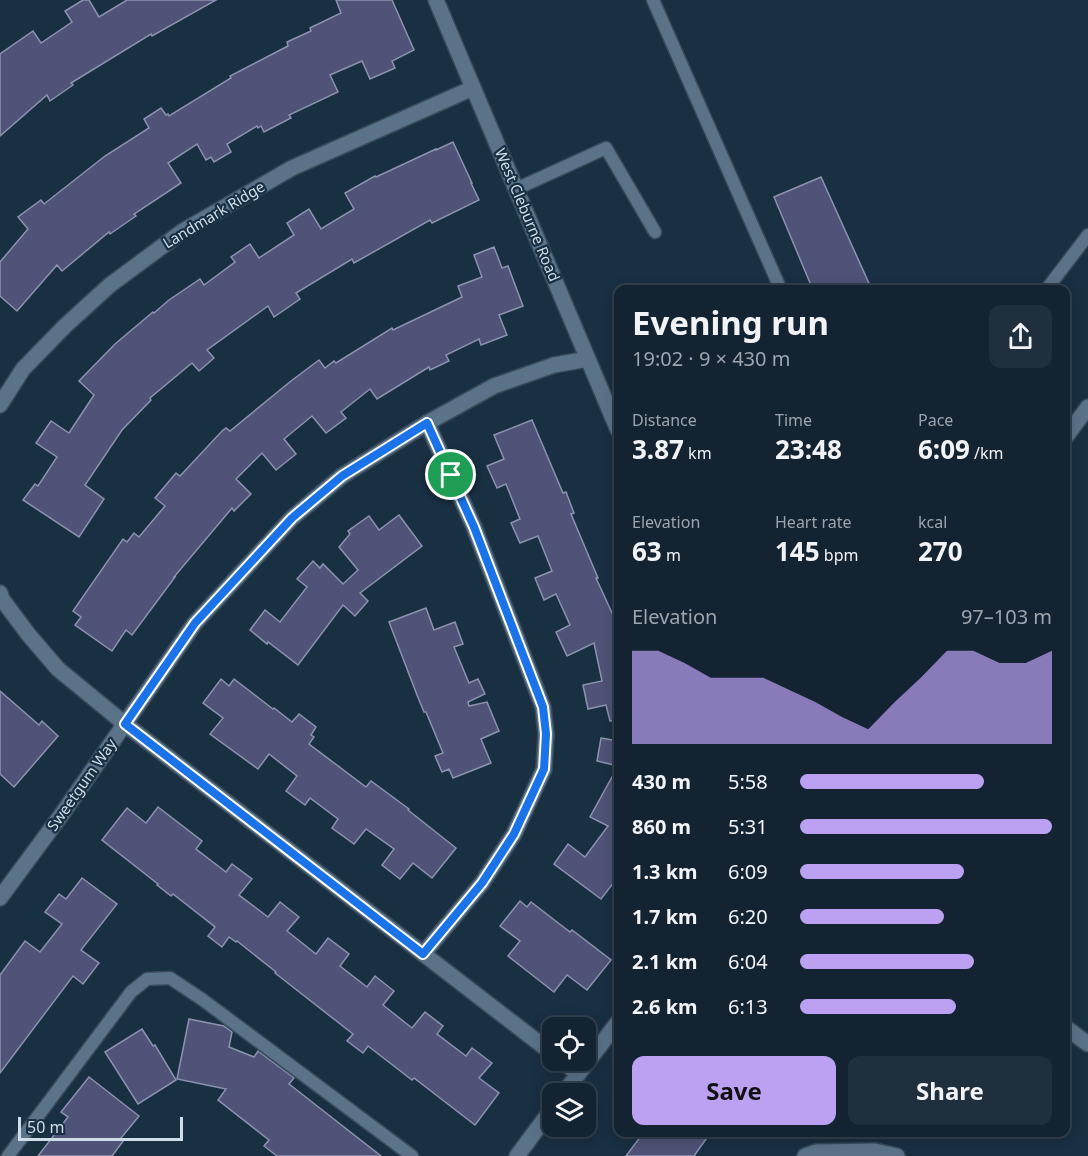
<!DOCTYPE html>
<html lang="en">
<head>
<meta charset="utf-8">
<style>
  :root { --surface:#132332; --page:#202f3e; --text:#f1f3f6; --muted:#9da4ac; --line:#32404d; --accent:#bca0f2 }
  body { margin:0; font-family:"Noto Sans",sans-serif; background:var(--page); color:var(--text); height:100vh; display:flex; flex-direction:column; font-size:22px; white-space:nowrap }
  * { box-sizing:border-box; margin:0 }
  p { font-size:20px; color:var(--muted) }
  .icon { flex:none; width:33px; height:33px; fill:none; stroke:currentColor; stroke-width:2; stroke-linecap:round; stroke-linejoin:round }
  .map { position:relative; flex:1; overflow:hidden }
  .drawer { position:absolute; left:614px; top:285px; width:456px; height:852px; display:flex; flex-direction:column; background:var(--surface); border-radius:12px; box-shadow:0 3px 15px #0003,0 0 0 2px var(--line) }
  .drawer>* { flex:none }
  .buttons { position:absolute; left:542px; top:1017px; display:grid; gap:12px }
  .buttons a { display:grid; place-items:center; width:54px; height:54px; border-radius:12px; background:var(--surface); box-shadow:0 3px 15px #0003,0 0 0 2px var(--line); font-size:30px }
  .scale { position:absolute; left:18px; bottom:15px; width:165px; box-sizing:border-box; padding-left:6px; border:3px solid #cfdde9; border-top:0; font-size:16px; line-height:21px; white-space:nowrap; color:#cfdde9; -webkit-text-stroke:4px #192f42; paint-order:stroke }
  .pin { position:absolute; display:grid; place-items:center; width:51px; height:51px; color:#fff; margin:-26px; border:3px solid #fff; border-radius:50%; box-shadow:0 2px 6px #0007 }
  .round { display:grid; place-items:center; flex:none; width:63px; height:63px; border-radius:12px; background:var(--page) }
  .summary { display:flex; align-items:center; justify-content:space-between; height:102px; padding:0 18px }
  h1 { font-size:33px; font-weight:700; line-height:45px }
  .stats { display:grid; grid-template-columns:repeat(3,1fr); gap:9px; height:102px; padding:6px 18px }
  .stats div { display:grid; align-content:center }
  .stats b { font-size:26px; font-weight:700 }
  .stats small { font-size:16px; font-weight:400 }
  .stats p { font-size:16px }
  .chart { height:168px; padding:12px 18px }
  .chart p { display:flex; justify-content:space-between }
  .chart svg { width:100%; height:108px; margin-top:6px; fill:var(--accent); opacity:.7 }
  .primary-button { display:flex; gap:12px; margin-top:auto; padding:12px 18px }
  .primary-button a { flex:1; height:69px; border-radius:12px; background:var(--accent); color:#111; font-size:24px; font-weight:700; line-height:69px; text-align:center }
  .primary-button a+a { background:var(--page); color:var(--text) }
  ul { padding:0 18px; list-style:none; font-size:20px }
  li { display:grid; grid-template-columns:96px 72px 1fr; align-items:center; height:45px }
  li i { height:15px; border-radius:8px; background:var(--accent) }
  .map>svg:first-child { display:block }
  .building { fill:#4e5377; stroke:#8d92b0; stroke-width:1.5 }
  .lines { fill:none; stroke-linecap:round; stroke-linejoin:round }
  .service-casing { stroke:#384a5a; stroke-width:15 }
  .minor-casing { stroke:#384a5a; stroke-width:18 }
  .tertiary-casing { stroke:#384a5a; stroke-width:18 }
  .service { stroke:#5b7389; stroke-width:12 }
  .minor { stroke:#5b7389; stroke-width:15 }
  .tertiary { stroke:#5b7389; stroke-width:15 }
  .route-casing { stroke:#fff; stroke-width:12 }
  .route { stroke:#1a73e8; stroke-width:8 }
  .labels { text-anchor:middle; stroke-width:4.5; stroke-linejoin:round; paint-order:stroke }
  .street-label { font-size:15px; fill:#cfdde9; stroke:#192f42 }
</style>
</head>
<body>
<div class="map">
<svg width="1088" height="1156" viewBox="0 0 1088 1156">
  <rect width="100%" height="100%" fill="#192f42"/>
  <g class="building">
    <path d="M83,0h6l10,17 28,-17h89l-64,36 -1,-2 -80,49 2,2 -23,16 -3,-6 -47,41v-82l33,-23 8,12 31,-21 -7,-11z"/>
    <path d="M336,0h56l22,50 -22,11 3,7 -25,11 -8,-18 -32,14 8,17 -49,23 2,3 -27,14 -3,-6 -3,2 -1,-2 -30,18 4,8 -17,10 -3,-5 -5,3 -9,-16 -29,19 13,20 -47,31 2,2 -26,18 -1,-2 -47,39 -5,-6 -40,46 -17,-15v-34l28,-33 -10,-12 23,-17 3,4 61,-48 44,-28 -5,-9 17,-11 5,7 2,-1 1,2 62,-38 -1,-2 58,-30 -1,-4 24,-11 -1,-3 31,-15z"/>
    <path d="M453,142l19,41h-1l8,17 -47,23 -2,-3 -76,43 -2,-4 -56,34 4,6 -26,18 -6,-11 -61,44 7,8 -15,13 -7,-8 -42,35 1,2 -29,30 -37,55 19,14 -25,38 -56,-37 12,-16 3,2 19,-29 -21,-14 15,-22 18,12 25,-38 -15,-14 36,-37 38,-32 1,1 15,-13 31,-21 4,6 31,-23 -4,-5 19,-13 9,14 35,-23 -7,-12 22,-14 12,20 33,-20 -9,-16 30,-17 1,1 60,-28v1z"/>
    <path d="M821,177l51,113h-59l-39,-93z"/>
    <path d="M494,247l8,21 6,-2 15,40 -24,9 8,20 -26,10 -2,-6 -33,16 3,6 -19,9 -1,-3 -52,32 -7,-10 -29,23 5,6 -20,15 -14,-17 -28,23 12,15 -20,16 -14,-17 -26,26 15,15 -17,17 -2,-3 -58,69h1l-43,58 -6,-5 -14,21 -37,-26 6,-8 -8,-6 50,-72 4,3 7,-9 5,4 26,-31 -10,-8 21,-25 4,3 43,-46 3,-2 4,3 61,-50 28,-21 6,8 9,-7 2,2 56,-35 1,2 69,-33 -4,-11 24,-9 -8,-22z"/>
    <path d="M532,420l31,73 3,-1 8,21 -3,1 27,64h-2l22,48v94l-8,1 -4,-16 -18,4 -5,-24 19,-4 -8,-38 -27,13 -11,-24 14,-7 -14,-31 -12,6 -9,-22 17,-7 -14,-35 -18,7 -9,-20 9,-4 -14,-35 -9,4 -10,-22 17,-7 -10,-24z"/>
    <path d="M399,515l23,31 -62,47 8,8 -13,15 -12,-11 -45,60 -30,-23 -1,2 -17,-14 15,-20 15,12 27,-35 -10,-8 16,-18 7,7 3,-4 20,20 15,-14 -19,-23 11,-13 -2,-3 21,-15 10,14z"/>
    <path d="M426,608l8,22 21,-8 8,22 -9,3 15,36 9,-4 7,15 -17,8 1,4 18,-4 12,29 -18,8 10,24 -38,15 -4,-9 -7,3 -7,-16 8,-3 -17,-41h-2l-7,-17 -28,-73z"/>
    <path d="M221,679l8,7 5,-7 39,30 1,-1 18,14 7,-8 17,13 -5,8 3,2 -5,7 57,43 5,-6 38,28 -1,1 48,38 -24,30 -19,-15 -13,16 -18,-14 12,-16 -28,-20 -12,15 -22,-16 6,-9 -28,-21 -5,7 -19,-14 11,-15 -28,-22 -11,15 -48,-35 13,-16 -20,-15z"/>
    <path d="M0,691l39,34 3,-4 16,15 -44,51 -14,-13z"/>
    <path d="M601,738l17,3v25l-21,-5z"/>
    <path d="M618,766v111l-17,22 -47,-35 14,-20 17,13 23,-31 -18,-9z"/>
    <path d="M158,807l44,34 -6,8 30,23 6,-8 20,15 -13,16 29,22 12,-15 19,15 -12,14 29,23 12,-16 21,16 -9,12 27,21 8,-11 19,15 -11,14 29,23 13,-16 18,14 -6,8 29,22 6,-8 20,15 -13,15 20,15 -24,32 -61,-47 -2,2 -44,-34 -5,7 -16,-12 6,-7 -78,-61 1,-1 -39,-31 -1,1 -7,-5 -7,10 -14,-11 7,-9 -42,-33 -2,2 -14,-11 1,-1 -56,-44 25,-32 19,15z"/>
    <path d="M82,878l35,26 -36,46 18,13 -16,21 -10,-8 -73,97v-98l25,-34 15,11 22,-28 -17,-12 14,-18 7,5z"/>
    <path d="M520,901l7,6 4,-5 39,30 2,-2 39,30 -24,30 -20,-15 -13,17 -46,-36 12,-15 -20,-15z"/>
    <path d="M189,1019l35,7 8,6 -3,15 25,10 4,-6 36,27 -5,6 92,72h-104l-13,-10 5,-6 -51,-40 8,-11 -49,-10z"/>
    <path d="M142,1029l11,17 2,-1 21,35 -38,24 -33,-52z"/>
    <path d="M89,1077l50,39 -18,22 3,2 -12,16h-74l30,-39 -7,-5z"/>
    <path d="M644,1132h67l-17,24h-68z"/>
  </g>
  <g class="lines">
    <g class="service-casing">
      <g id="service">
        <path d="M653,0l128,290"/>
        <path d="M516,189l90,-41 49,84"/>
        <path d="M1046,290l42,-55"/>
        <path d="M8,1156l123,-164 16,-13 23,-1 33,22 209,156"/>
      </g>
    </g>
    <g class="minor-casing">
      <g id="minor">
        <path d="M0,405l23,-36 43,-44 44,-40 73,-54 109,-63 181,-80"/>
        <path d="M0,593l2,6 26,35 30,35 67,55 427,329"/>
        <path d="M0,898l62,-84 133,-191 97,-105 50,-42 85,-53 67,-37 60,-21 34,-6"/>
        <path d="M423,954l59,-71 32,-49 30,-65 2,-35 -3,-27 -69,-180 -47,-104"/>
        <path d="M561,1060l17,14"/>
        <path d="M805,1156l11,-4 59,-1 22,5"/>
      </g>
    </g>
    <g class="tertiary-casing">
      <g id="tertiary">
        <path d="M436,0l182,430"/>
        <path d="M1065,438l23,-31"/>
        <path d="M1065,1027l23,17"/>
        <path d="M563,1094l55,-72"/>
        <path d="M517,1156l35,-47"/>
      </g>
    </g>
    <use href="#service" class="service"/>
    <use href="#minor" class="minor"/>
    <use href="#tertiary" class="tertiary"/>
  </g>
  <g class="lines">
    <g class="route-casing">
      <path id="route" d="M427,423l47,104 69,180 3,27 -2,35 -30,65 -32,49 -59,71 -298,-230 70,-101 97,-105 50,-42z"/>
    </g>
    <use href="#route" class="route"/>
  </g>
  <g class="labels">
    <g class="street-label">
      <text transform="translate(214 215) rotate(-31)" y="5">Landmark Ridge</text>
      <text transform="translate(527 215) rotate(67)" y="5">West Cleburne Road</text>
      <text transform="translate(82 785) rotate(-55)" y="5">Sweetgum Way</text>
    </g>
  </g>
</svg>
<div class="buttons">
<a><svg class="icon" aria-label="locate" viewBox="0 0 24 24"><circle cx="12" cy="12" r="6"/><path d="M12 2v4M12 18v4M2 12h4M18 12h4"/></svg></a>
<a><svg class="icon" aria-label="layers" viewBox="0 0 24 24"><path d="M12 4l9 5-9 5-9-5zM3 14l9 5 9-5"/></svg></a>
</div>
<div class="scale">50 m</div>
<div class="pin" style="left:451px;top:475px;background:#1e9e55"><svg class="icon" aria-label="arrive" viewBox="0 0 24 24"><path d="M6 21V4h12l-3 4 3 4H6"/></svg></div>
<section class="drawer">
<div class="summary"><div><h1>Evening run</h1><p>19:02 · 9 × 430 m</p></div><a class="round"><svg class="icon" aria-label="share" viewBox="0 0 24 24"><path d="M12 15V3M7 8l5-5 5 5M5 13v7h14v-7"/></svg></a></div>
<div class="stats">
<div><p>Distance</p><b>3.87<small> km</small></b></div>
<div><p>Time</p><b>23:48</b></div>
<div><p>Pace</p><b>6:09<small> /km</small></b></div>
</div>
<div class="stats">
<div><p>Elevation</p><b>63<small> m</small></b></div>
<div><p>Heart rate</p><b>145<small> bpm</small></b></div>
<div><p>kcal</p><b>270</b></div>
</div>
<div class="chart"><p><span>Elevation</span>97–103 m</p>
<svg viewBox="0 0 160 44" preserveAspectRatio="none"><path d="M0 44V6L10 6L20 11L30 17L40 17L50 17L60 22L70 27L80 33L90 38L100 27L110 17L120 6L130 6L140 11L150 11L160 6V44z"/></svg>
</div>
<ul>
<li><b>430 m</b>5:58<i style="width:73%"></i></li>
<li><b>860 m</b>5:31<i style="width:100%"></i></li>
<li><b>1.3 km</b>6:09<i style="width:65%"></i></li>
<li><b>1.7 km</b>6:20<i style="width:57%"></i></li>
<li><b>2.1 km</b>6:04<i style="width:69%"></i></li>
<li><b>2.6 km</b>6:13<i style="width:62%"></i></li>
</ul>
<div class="primary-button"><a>Save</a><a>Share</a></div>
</section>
</div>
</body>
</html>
